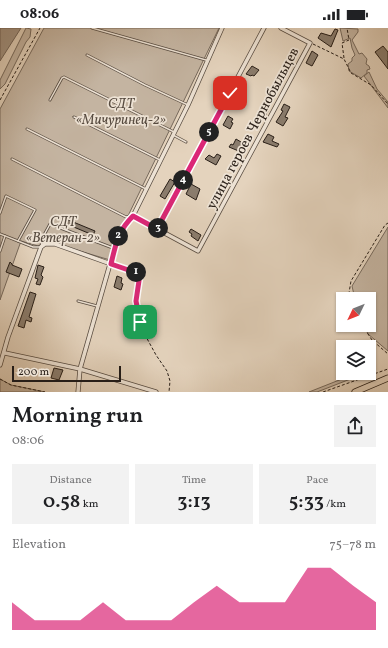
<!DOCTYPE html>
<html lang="en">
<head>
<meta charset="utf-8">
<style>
  :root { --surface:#fff; --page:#f2f2f2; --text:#202124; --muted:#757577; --accent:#db2777 }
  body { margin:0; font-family:Vollkorn,serif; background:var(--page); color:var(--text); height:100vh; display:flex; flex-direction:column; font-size:15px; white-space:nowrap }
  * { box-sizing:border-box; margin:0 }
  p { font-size:13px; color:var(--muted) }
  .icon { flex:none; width:22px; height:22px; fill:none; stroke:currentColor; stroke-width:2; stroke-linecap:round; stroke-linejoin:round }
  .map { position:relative; height:364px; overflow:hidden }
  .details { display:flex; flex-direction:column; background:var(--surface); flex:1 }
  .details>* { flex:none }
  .needle { width:26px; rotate:227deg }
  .fabs { position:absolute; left:336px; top:264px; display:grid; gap:8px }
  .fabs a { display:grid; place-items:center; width:40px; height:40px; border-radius:0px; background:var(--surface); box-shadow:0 1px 3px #0004; font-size:20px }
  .scale { position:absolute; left:12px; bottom:10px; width:109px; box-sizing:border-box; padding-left:4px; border:2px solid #281e17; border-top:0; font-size:11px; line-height:14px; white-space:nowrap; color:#281e17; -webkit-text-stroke:3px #ede2d4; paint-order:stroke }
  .pin { position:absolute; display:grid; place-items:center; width:34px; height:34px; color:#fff; margin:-17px; border-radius:8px; box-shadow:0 2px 6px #0006 }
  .km { position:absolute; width:20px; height:20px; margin:-10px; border-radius:50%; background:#222; color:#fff; font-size:11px; line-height:20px; text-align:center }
  .round { display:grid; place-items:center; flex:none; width:42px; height:42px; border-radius:0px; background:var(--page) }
  .headline { display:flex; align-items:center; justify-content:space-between; height:68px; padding:0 12px }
  h1 { font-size:22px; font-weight:600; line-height:30px }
  .metrics { display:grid; grid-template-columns:repeat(3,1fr); gap:6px; height:68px; padding:4px 12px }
  .metrics div { display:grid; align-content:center; border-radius:0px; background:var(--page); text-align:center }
  .metrics b { font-size:20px; font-weight:600 }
  .metrics small { font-size:11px; font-weight:400 }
  .metrics p { font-size:11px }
  .chart { height:112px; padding:8px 12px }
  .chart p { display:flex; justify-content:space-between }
  .chart svg { width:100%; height:72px; margin-top:4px; fill:var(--accent); opacity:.7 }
  .status { display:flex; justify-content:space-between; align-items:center; height:28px; padding:0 20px; background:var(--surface); direction:ltr }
  .status svg { height:11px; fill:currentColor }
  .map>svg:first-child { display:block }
  .green { fill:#c4b4a1; stroke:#76695c }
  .water { fill:#a49585; stroke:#726559 }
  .building { fill:#8a7c6d; stroke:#281e17 }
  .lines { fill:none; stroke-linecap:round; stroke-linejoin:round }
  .lane-casing { stroke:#574b40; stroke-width:3 }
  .street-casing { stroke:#574b40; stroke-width:5 }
  .primary-casing { stroke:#281e17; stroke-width:7 }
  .path { stroke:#281e17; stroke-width:1; stroke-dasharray:3 2; stroke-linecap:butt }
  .lane { stroke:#ede2d4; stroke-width:1.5 }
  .street { stroke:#ede2d4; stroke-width:3.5 }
  .primary { stroke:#e4d3bd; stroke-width:5.5 }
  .route-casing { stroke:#fff; stroke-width:8 }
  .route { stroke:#db2777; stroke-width:5 }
  .labels { text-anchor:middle; stroke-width:3.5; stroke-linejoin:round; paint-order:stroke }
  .park-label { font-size:14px; font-style:italic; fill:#574b40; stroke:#ede2d4 }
  .street-label { font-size:14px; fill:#281e17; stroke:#ede2d4 }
</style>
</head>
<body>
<div class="status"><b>08:06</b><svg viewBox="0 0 49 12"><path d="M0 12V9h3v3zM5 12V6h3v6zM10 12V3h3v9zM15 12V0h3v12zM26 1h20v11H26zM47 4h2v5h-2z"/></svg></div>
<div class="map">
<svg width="388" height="364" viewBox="0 0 388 364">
  <rect width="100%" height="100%" fill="#e4d3bd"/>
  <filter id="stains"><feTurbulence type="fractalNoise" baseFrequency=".005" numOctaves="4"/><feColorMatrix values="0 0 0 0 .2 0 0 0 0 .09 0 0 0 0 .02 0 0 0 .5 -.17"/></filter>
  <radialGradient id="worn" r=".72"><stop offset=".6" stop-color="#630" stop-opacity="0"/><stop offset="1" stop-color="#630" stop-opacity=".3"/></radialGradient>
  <g class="green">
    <path d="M26,0l5,1 -1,8 -4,5 -21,42 -5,5v-9z"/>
    <path d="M44,0h175l-93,192 -8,11 -8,29 -64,-19 -8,5 -17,-5 -21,59v-191z"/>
    <path d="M340,0l18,1v3l-6,8 7,14 3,-1 5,6 -1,5 3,2 1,3 -3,1v3l-6,5 -12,-7 -1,-7 4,-3v-3l3,-3 -3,-7 -2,-10 -7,3z"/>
    <path d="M369,44l8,17 11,13v6l-24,-32z"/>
    <path d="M388,199v124l-20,-17 -4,-9h5v-26h-14l-3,-13z"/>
    <path d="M357,345h9l-49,19h-8z"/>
    <path d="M0,351l11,6 34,7h-45z"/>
  </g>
  <path class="water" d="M0,0h21l-21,33z"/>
  <g class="building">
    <path d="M335,1l3,1 -7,17 -13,-9 3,-5 10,3z"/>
    <path d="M383,18l5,6v17l-13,-17z"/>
    <path d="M312,23l6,4 -6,11 -6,-3z"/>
    <path d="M252,38l7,4 -5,6 -2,-1 -1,1 -5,-2z"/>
    <path d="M268,70l4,2 -7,10 3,1 -3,5 -5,-3z"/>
    <path d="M284,76l6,3 -5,10 3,1 -5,8 -7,-4 7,-11 -2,-1z"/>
    <path d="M228,88l5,3 -2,3 2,1 -3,6 -7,-4z"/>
    <path d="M268,106l6,3 -2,4 7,3 -2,3 -14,-5z"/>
    <path d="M236,111l10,6 -5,7 -12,-5 2,-3 2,1z"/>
    <path d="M217,126l4,2 -5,9 -11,-6 4,-4 5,3z"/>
    <path d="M170,151l5,3 -10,17 -5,-3z"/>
    <path d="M191,156l9,5 -4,11 -10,-6z"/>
    <path d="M66,191l29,12 -2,4 -29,-12z"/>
    <path d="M191,201l10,6 -3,6 -7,-5 1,-2 -3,-2z"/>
    <path d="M10,234l2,2v1l10,4 -3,8 -13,-5z"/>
    <path d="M38,237l6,2 -3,8 2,2 -3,8 -4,-1 2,-5 -3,-1z"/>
    <path d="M117,248l5,2 -1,5 2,1 -2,6 -7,-3z"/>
    <path d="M30,264l6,2 -7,23 3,1 -1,4 -5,-2 -2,8 -6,-2z"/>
    <path d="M54,340l9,2 -4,10 -8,-2z"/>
  </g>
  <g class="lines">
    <g class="lane-casing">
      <g id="lane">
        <path d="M92,0l114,32"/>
        <path d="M87,27l58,30 43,20"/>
        <path d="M50,72l12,-22 2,-1 110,55"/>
        <path d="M74,89l86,43"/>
        <path d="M27,101l119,60"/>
        <path d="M173,107l13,7"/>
        <path d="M12,131l114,58 5,-1"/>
        <path d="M0,185l6,-17 29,14 -17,31"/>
        <path d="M0,206l33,13h8l3,-12 6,-11 63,24"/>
        <path d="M0,223l5,-15"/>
        <path d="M78,273l19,5"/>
      </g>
    </g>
    <g class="street-casing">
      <g id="street">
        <path d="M133,188l65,35 112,-208 -29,-15"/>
        <path d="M157,201l107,-201"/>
        <path d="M5,325l75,16 76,23"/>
        <path d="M0,337l8,-28 33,-90 4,-3h10l56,20"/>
        <path d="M78,364l2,-23 38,-133 6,-11 9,-9 55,-111 34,-77"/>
      </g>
    </g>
    <g class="primary-casing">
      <path id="primary" d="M355,364l33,-14"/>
    </g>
    <g class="path">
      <path d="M313,16l31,15 7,14 20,12 17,19"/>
      <path d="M344,30l-2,-15 7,-3 -2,-12"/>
      <path d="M0,72l40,-72"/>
      <path d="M114,236l26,10 -4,27 1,10 7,22 12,22 11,16 3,10 -1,11"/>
      <path d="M351,271l-2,-6 2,-12 34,-56 3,-2"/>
      <path d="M362,297l10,15 16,14"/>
      <path d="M0,351l11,6 34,7"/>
      <path d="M323,364l65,-23"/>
    </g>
    <use href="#lane" class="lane"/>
    <use href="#street" class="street"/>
    <use href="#primary" class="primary"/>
  </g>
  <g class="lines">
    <g class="route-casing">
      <path id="route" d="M140,294l-4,-21 4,-27 -29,-10c5,-21 7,-33 22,-48l24,13 73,-136"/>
    </g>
    <use href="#route" class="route"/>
  </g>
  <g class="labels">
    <g class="park-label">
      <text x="121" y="80">СДТ<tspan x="121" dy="16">«Мичуринец-2»</tspan></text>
      <text x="63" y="198">СДТ<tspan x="63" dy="16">«Ветеран-2»</tspan></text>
    </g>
    <g class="street-label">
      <text transform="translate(252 100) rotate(-62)" y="5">улица героев Чернобыльцев</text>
    </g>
  </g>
  <rect width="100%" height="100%" filter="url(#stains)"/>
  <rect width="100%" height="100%" fill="url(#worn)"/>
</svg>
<div class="fabs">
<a><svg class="needle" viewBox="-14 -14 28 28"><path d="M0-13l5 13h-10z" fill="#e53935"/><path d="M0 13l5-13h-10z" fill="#757577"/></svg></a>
<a><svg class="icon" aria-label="layers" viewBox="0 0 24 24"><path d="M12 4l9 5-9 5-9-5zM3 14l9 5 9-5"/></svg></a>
</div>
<div class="scale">200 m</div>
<div class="pin" style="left:140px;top:294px;background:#1e9e55"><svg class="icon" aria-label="arrive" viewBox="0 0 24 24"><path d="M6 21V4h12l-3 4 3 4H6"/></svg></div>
<div class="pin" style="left:230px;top:65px;background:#d93025"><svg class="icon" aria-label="check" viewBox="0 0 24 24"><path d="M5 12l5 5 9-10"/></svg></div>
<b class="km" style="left:136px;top:244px">1</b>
<b class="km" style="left:118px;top:208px">2</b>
<b class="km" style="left:158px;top:200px">3</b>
<b class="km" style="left:183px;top:152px">4</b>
<b class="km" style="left:209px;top:104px">5</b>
</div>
<section class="details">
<div class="headline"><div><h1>Morning run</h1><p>08:06</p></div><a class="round"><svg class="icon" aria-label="share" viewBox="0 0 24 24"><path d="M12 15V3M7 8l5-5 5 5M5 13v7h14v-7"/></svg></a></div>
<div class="metrics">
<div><p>Distance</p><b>0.58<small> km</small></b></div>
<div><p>Time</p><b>3:13</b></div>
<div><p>Pace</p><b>5:33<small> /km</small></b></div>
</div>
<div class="chart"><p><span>Elevation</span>75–78 m</p>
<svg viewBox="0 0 160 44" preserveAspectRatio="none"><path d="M0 44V27L10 38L20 38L30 38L40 27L50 38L60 38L70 38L80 27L90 17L100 27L110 27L120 27L130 6L140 6L150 17L160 27V44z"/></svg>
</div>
</section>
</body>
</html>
